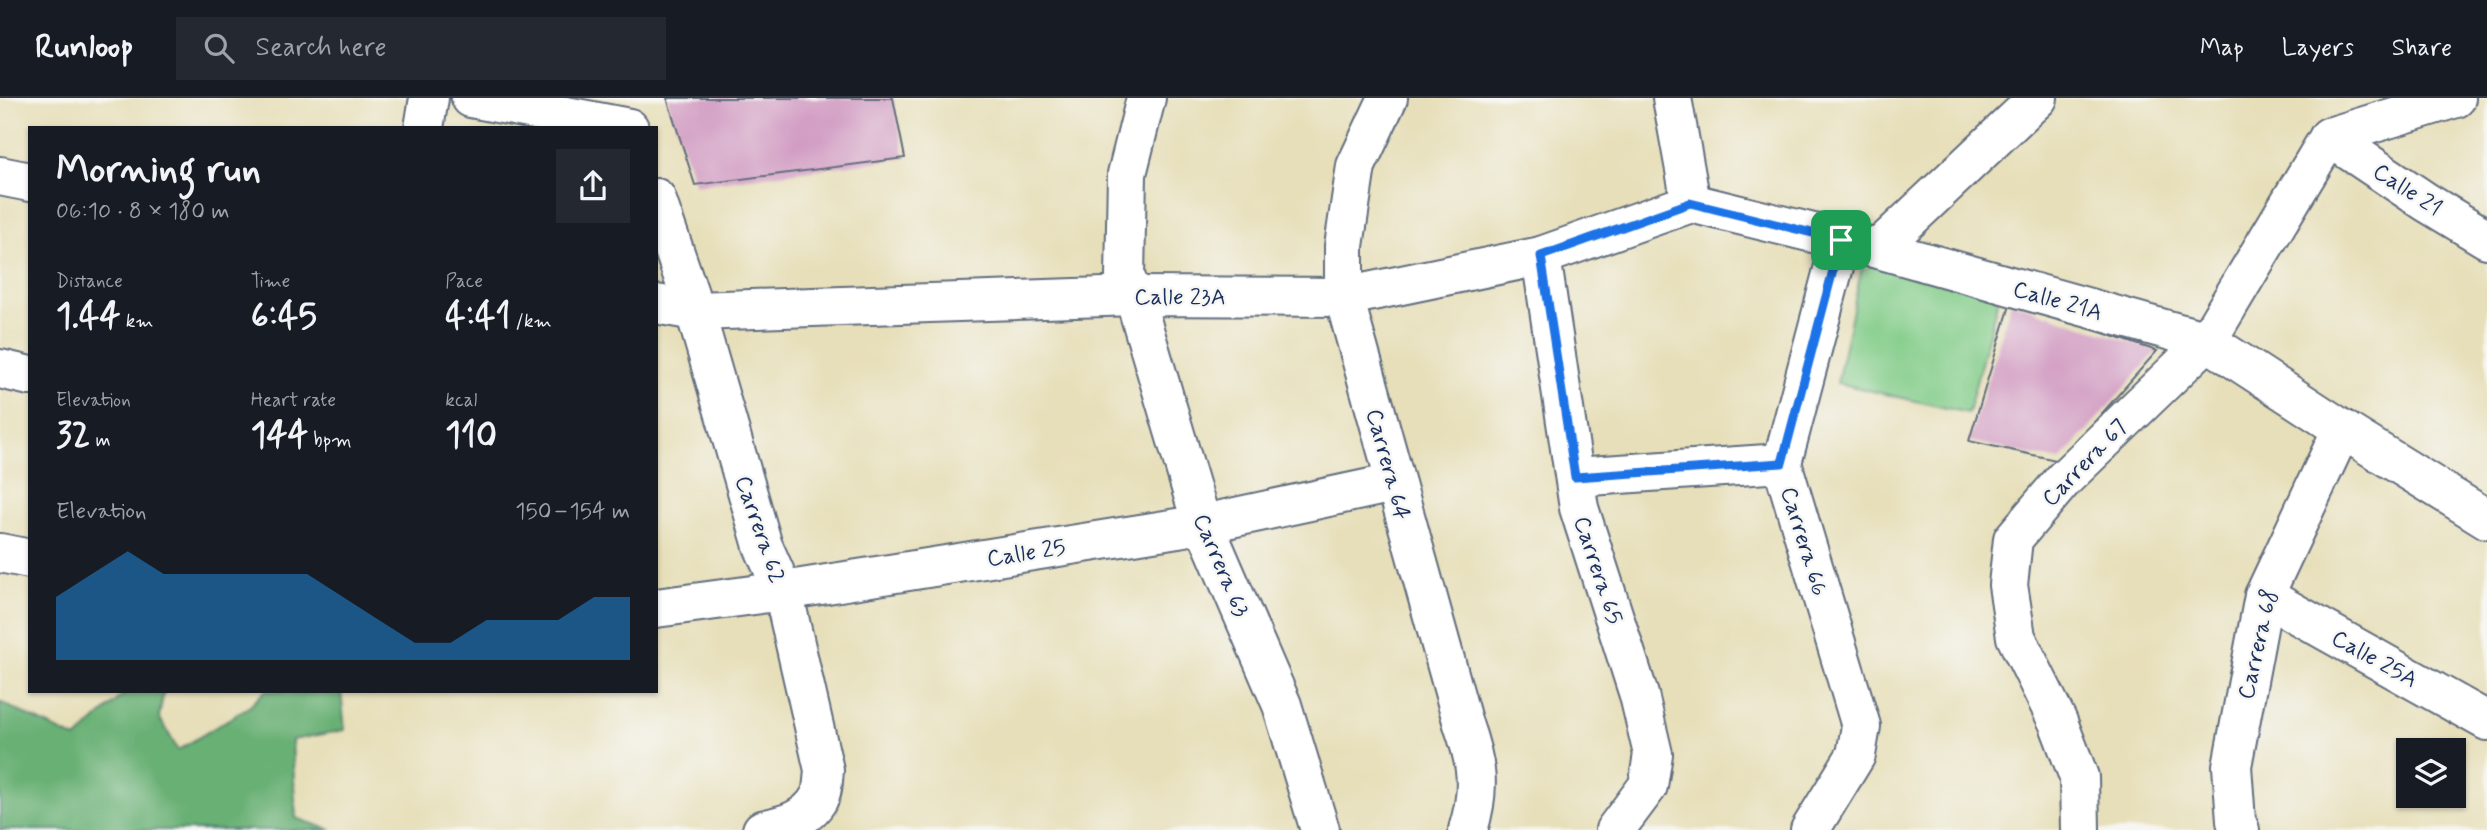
<!DOCTYPE html>
<html lang="en">
<head>
<meta charset="utf-8">
<style>
  :root { --surface:#171b24; --page:#242831; --text:#f1f3f6; --muted:#9ea1a6; --line:#363941; --accent:#1f6fb2 }
  body { margin:0; font-family:Mynerve,sans-serif; background:var(--page); color:var(--text); height:100vh; display:flex; flex-direction:column; font-size:26px; white-space:nowrap }
  * { box-sizing:border-box; margin:0 }
  p { font-size:23px; color:var(--muted) }
  .icon { flex:none; width:38px; height:38px; fill:none; stroke:currentColor; stroke-width:2; stroke-linecap:round; stroke-linejoin:round }
  .map { position:relative; flex:1; overflow:hidden }
  .side { position:absolute; left:28px; top:28px; width:630px; height:567px; display:flex; flex-direction:column; background:var(--surface); border-radius:0px; box-shadow:0 2px 5px #0004 }
  .side>* { flex:none }
  .controls { position:absolute; left:2396px; top:640px; display:grid; gap:14px }
  .controls a { display:grid; place-items:center; width:70px; height:70px; border-radius:0px; background:var(--surface); box-shadow:0 2px 5px #0004; font-size:35px }
  .pin { position:absolute; display:grid; place-items:center; width:60px; height:60px; color:#fff; margin:-30px; border-radius:14px; box-shadow:0 4px 10px #0006 }
  .round { display:grid; place-items:center; flex:none; width:74px; height:74px; border-radius:0px; background:var(--page) }
  .overview { display:flex; align-items:center; justify-content:space-between; height:119px; padding:0 28px }
  h1 { font-size:38px; font-weight:700; line-height:52px }
  .figures { display:grid; grid-template-columns:repeat(3,1fr); gap:10px; height:119px; padding:7px 28px }
  .figures div { display:grid; align-content:center }
  .figures b { font-size:35px; font-weight:700 }
  .figures small { font-size:19px; font-weight:400 }
  .figures p { font-size:19px }
  .chart { height:196px; padding:14px 28px }
  .chart p { display:flex; justify-content:space-between }
  .chart svg { width:100%; height:126px; margin-top:7px; fill:var(--accent); opacity:.7 }
  header { display:flex; align-items:center; gap:42px; box-sizing:border-box; height:98px; padding:0 35px; background:var(--surface); border-bottom:2px solid var(--line) }
  header strong { font-size:33px }
  nav { display:flex; gap:38px; margin-inline-start:auto; font-size:24px }
  .search { width:490px; height:63px; background:var(--page); display:flex; align-items:center; gap:18px; box-sizing:border-box; padding:0 24px; border-radius:0px; color:var(--muted); font-size:26px }
  .map>svg:first-child { display:block }
  .green { fill:#82cc88; stroke:#4e7e73; stroke-width:2 }
  .forest { fill:#69b074; stroke:#427069; stroke-width:2 }
  .building { fill:#d29cc3 }
  .lines { fill:none; stroke-linecap:round; stroke-linejoin:round }
  .minor-casing { stroke:#626d7e; stroke-width:42 }
  .minor { stroke:#fff; stroke-width:38 }
  .route-casing { stroke:#fff; stroke-width:14 }
  .route { stroke:#1a73e8; stroke-width:9 }
  .labels { text-anchor:middle; stroke-width:5; stroke-linejoin:round; paint-order:stroke }
  .street-label { font-size:23px; fill:#1b2f5e; stroke:#f6f6f2 }
</style>
</head>
<body>
<header>
<strong>Runloop</strong>
<div class="search"><svg class="icon" aria-label="search" viewBox="0 0 24 24"><circle cx="10" cy="10" r="6"/><path d="M15 15l6 6"/></svg>Search here</div>
<nav><a>Map</a><a>Layers</a><a>Share</a></nav>
</header>
<div class="map">
<svg width="2487" height="732" viewBox="0 0 2487 732">
  <rect width="100%" height="100%" fill="#f6f6f2"/>
  <filter id="ink" filterUnits="userSpaceOnUse"><feTurbulence type="fractalNoise" baseFrequency=".0143" numOctaves="2"/><feDisplacementMap in="SourceGraphic" scale="14" xChannelSelector="R" yChannelSelector="G"/><feConvolveMatrix kernelMatrix="1 2 1 2 8 2 1 2 1" color-interpolation-filters="sRGB"/></filter>
  <filter id="wash" filterUnits="userSpaceOnUse"><feTurbulence type="fractalNoise" baseFrequency=".00686" numOctaves="4" result="noise"/><feDisplacementMap in="SourceGraphic" scale="28" xChannelSelector="R" yChannelSelector="G"/><feGaussianBlur stdDeviation="1.57" result="paint"/><feColorMatrix in="noise" values="0 0 0 0 0 0 0 0 0 0 0 0 0 0 0 0 0 1.4 0 .05"/><feComposite in="paint" operator="in"/></filter>
  <g filter="url(#wash)">
    <rect width="100%" height="100%" fill="#e7dfb9"/>
    <path class="green" d="M1864,160l136,34 -32,121 -131,-30z"/>
    <path class="forest" d="M127,593h37l-5,26 19,33 72,-44 15,-15h76l4,39 -53,10 4,78 35,12h-331v-128l76,37z"/>
    <g id="blocks">
      <g class="building">
        <path d="M667,0h226l12,60 -210,27z"/>
        <path d="M2011,204l146,49 -97,110 -91,-20z"/>
      </g>
    </g>
  </g>
  <g filter="url(#ink)">
    <use href="#blocks" fill-opacity="0" stroke="#626d7e" stroke-width="2"/>
    <g class="lines">
      <g class="minor-casing">
        <g id="minor">
          <path d="M471,0l158,30"/>
          <path d="M1146,0l-19,76 -2,103 9,19 63,212 85,197 38,125"/>
          <path d="M1388,0l-32,68 -12,80v51l119,427c14,40 18,64 5,106"/>
          <path d="M1672,0l19,105"/>
          <path d="M424,30l5,-30"/>
          <path d="M2329,39l97,65 61,37"/>
          <path d="M2329,39l127,-39"/>
          <path d="M0,78l30,6"/>
          <path d="M656,100l39,113 68,235 20,45 41,179c-1,9 -1,21 -5,28 -12,22 -35,27 -57,32"/>
          <path d="M1691,105l187,46 329,92 135,88 145,90"/>
          <path d="M1878,151l160,-151"/>
          <path d="M1541,158l38,252 60,187 14,59 -5,32 -33,44"/>
          <path d="M656,206l39,7 439,-15 210,1 197,-41 150,-53"/>
          <path d="M0,271l30,7"/>
          <path d="M1575,379l207,-14"/>
          <path d="M0,455l30,6"/>
          <path d="M2264,498l223,125"/>
          <path d="M656,510l127,-17 420,-67 191,-41"/>
          <path d="M1810,732l46,-75 5,-29 -79,-263 59,-223"/>
          <path d="M2080,732l-1,-53 -21,-55 -42,-85 -8,-52 5,-46 51,-60 143,-138 122,-204"/>
          <path d="M2240,732l-4,-9 -4,-55 32,-170 78,-167"/>
        </g>
      </g>
      <use href="#minor" class="minor"/>
    </g>
  </g>
  <g class="lines" filter="url(#ink)">
    <g class="route-casing">
      <path id="route" d="M1690,105l151,37 -59,223 -207,14 -34,-221z"/>
    </g>
    <use href="#route" class="route"/>
  </g>
  <g class="labels">
    <g class="street-label">
      <text transform="translate(2408 91) rotate(33)" y="8">Calle 21</text>
      <text x="1180" y="206">Calle 23A</text>
      <text transform="translate(2058 202) rotate(16)" y="8">Calle 21A</text>
      <text transform="translate(2084 364) rotate(-46)" y="8">Carrera 67</text>
      <text transform="translate(1389 366) rotate(75)" y="8">Carrera 64</text>
      <text transform="translate(761 431) rotate(71)" y="8">Carrera 62</text>
      <text transform="translate(1805 443) rotate(73)" y="8">Carrera 66</text>
      <text transform="translate(1026 454) rotate(-9)" y="8">Calle 25</text>
      <text transform="translate(1222 467) rotate(67)" y="8">Carrera 63</text>
      <text transform="translate(1599 472) rotate(72)" y="8">Carrera 65</text>
      <text transform="translate(2257 546) rotate(-77)" y="8">Carrera 68</text>
      <text transform="translate(2375 560) rotate(29)" y="8">Calle 25A</text>
    </g>
  </g>
</svg>
<div class="controls">
<a><svg class="icon" aria-label="layers" viewBox="0 0 24 24"><path d="M12 4l9 5-9 5-9-5zM3 14l9 5 9-5"/></svg></a>
</div>
<div class="pin" style="left:1841px;top:142px;background:#1e9e55"><svg class="icon" aria-label="arrive" viewBox="0 0 24 24"><path d="M6 21V4h12l-3 4 3 4H6"/></svg></div>
<section class="side">
<div class="overview"><div><h1>Morning run</h1><p>06:10 · 8 × 180 m</p></div><a class="round"><svg class="icon" aria-label="share" viewBox="0 0 24 24"><path d="M12 15V3M7 8l5-5 5 5M5 13v7h14v-7"/></svg></a></div>
<div class="figures">
<div><p>Distance</p><b>1.44<small> km</small></b></div>
<div><p>Time</p><b>6:45</b></div>
<div><p>Pace</p><b>4:41<small> /km</small></b></div>
</div>
<div class="figures">
<div><p>Elevation</p><b>32<small> m</small></b></div>
<div><p>Heart rate</p><b>144<small> bpm</small></b></div>
<div><p>kcal</p><b>110</b></div>
</div>
<div class="chart"><p><span>Elevation</span>150–154 m</p>
<svg viewBox="0 0 160 44" preserveAspectRatio="none"><path d="M0 44V22L10 14L20 6L30 14L40 14L50 14L60 14L70 14L80 22L90 30L100 38L110 38L120 30L130 30L140 30L150 22L160 22V44z"/></svg>
</div>
</section>
</div>
</body>
</html>
